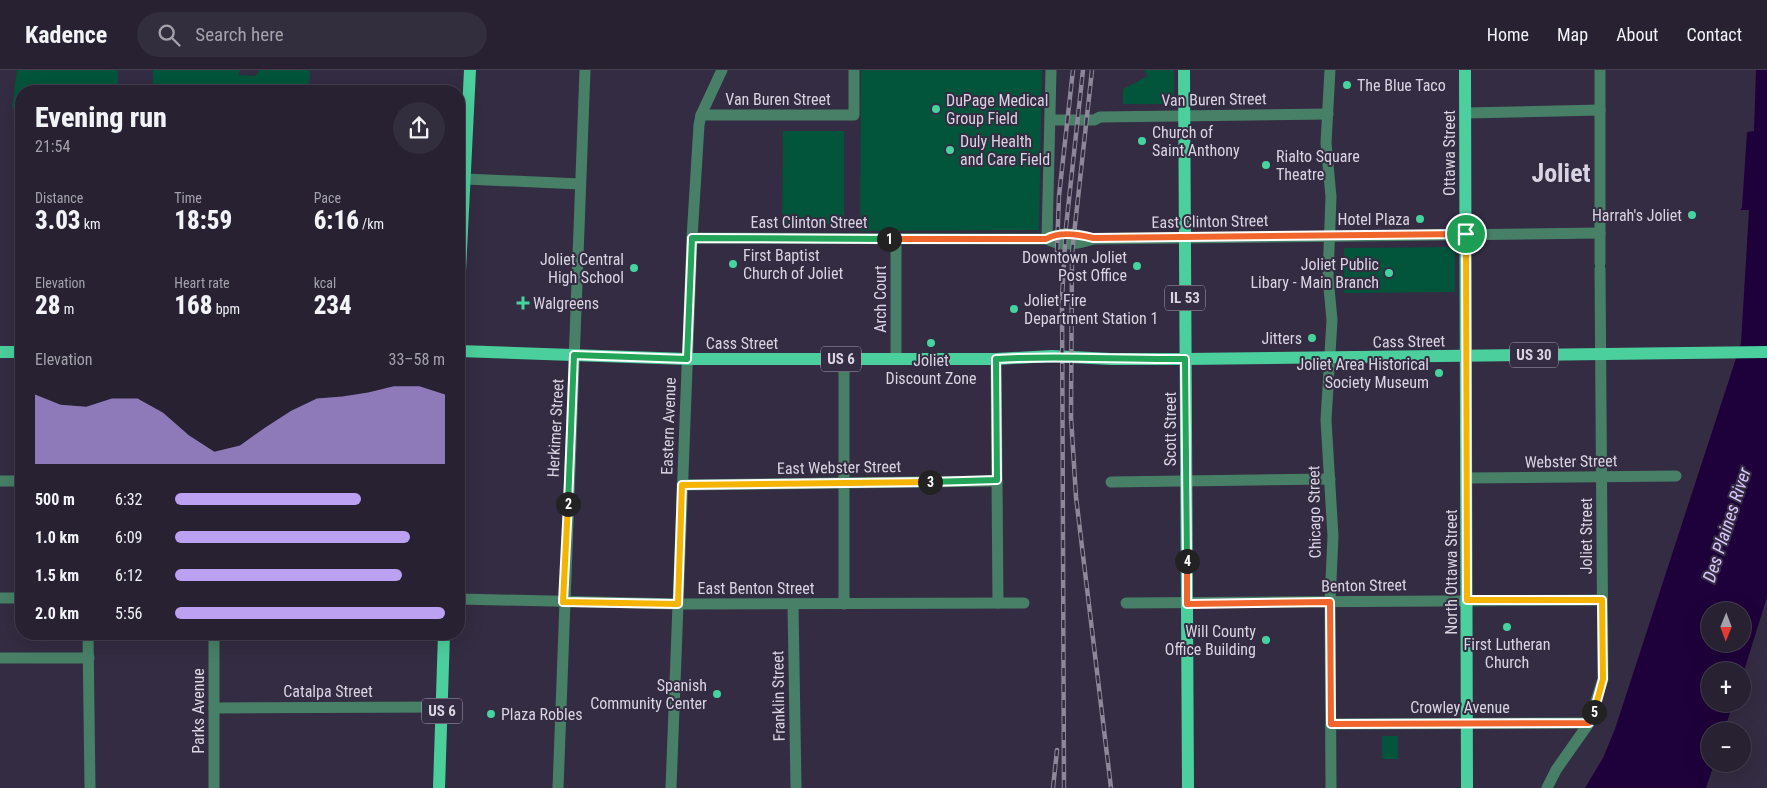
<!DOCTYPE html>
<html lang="en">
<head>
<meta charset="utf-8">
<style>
  :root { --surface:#272132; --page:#332e3e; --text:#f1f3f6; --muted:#a4a3ac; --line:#433e4d; --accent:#bca0f2 }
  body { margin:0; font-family:"Roboto Condensed",sans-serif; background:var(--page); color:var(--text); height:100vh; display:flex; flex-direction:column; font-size:19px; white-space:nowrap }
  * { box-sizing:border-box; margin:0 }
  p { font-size:16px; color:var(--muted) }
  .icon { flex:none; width:28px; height:28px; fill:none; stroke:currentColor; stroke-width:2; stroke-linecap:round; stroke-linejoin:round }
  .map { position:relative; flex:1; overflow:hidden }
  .sheet { position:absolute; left:15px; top:15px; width:450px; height:555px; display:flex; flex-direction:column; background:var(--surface); border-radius:20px; box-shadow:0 5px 20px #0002,0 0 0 1px var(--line) }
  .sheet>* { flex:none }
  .needle { width:32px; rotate:181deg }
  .buttons { position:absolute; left:1701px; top:532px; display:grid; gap:10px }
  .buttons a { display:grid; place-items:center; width:50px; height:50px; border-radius:50%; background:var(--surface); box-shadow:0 5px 20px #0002,0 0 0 1px var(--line); font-size:25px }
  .pin { position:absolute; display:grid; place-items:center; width:42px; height:42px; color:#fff; margin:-21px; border:2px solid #fff; border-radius:50%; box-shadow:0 1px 5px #0007 }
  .km { position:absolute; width:25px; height:25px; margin:-12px; border-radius:50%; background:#222; color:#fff; font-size:14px; line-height:25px; text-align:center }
  .round { display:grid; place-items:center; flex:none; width:52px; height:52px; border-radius:26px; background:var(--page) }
  .summary { display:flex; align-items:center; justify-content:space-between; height:85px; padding:0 20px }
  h1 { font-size:28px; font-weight:800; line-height:38px }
  .stats { display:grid; grid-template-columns:repeat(3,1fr); gap:8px; height:85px; padding:5px 20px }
  .stats div { display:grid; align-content:center }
  .stats b { font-size:25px; font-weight:800 }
  .stats small { font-size:14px; font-weight:400 }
  .stats p { font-size:14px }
  .chart { height:140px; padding:10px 20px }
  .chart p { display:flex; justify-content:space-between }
  .chart svg { width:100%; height:90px; margin-top:5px; fill:var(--accent); opacity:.7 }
  ul { padding:0 20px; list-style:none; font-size:16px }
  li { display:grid; grid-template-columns:80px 60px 1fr; align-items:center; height:38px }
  li i { height:12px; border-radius:6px; background:var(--accent) }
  header { display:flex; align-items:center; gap:30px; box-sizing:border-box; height:70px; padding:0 25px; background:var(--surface); border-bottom:1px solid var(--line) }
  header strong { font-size:24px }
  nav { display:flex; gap:28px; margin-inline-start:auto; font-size:18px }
  .search { width:350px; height:45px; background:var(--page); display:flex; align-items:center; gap:12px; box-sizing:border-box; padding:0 18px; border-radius:28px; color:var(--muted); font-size:19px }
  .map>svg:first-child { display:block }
  .green { fill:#02543b }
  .water { fill:#1e013a; fill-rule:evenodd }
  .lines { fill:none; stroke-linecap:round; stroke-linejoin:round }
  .minor { stroke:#478067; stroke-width:11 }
  .major { stroke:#4bcf9d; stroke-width:12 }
  .rail-casing { stroke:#8e8799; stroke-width:4.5 }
  .rail { stroke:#342c42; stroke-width:2.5; stroke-dasharray:8; stroke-linecap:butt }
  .split-1-casing { stroke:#fff; stroke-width:10 }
  .split-2-casing { stroke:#fff; stroke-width:10 }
  .split-3-casing { stroke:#fff; stroke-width:10 }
  .split-4-casing { stroke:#fff; stroke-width:10 }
  .split-5-casing { stroke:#fff; stroke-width:10 }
  .split-6-casing { stroke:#fff; stroke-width:10 }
  .split-1 { stroke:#f0652b; stroke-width:6 }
  .split-2 { stroke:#22a559; stroke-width:6 }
  .split-3 { stroke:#f5b400; stroke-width:6 }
  .split-4 { stroke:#22a559; stroke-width:6 }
  .split-5 { stroke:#f0652b; stroke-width:6 }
  .split-6 { stroke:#f5b400; stroke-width:6 }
  .poi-dot { fill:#45d49f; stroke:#342c42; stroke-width:2 }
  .labels { text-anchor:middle; stroke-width:4; stroke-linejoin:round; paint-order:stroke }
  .shield { fill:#342c42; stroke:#a8a2b2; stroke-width:1 }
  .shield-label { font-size:15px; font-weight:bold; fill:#d9d4e2 }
  .poi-label { font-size:16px; fill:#d9d4e2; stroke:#342c42; text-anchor:start }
  .street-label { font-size:16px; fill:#d9d4e2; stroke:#342c42 }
  .water-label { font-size:18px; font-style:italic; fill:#d9c5fd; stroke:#342c42 }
  .town-label { font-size:26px; font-weight:bold; fill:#d9d4e2; stroke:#342c42 }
</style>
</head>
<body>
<header>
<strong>Kadence</strong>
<div class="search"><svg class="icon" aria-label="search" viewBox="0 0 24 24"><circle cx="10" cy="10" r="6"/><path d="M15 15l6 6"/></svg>Search here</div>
<nav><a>Home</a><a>Map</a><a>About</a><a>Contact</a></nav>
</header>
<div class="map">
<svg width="1767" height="718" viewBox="0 0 1767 718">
  <rect width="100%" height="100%" fill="#342c42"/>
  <g class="green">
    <path d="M17,0h101v21h-97v28l-9,-12z"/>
    <path d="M153,0h87l-1,5 16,1 5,-6h50l-1,21h-156z"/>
    <path d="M861,0h181l-3,160 -179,1z"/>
    <path d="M1144,0h30v34h-51v-15l25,-13z"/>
    <path d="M783,61h61v93h-62z"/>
    <path d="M1455,177v45l-111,1v-45z"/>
    <rect x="1382" y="666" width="16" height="23"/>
  </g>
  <path class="water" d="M1756,0h11v527l-24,77 -1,-3h-32v33h23l-9,27h-14v33h4l-8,24h-121l18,-30 12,-29 126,-386 8,-133h-9l2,-2 5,-76 7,-1zM1710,541h32v33h-32z"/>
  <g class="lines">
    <g class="minor">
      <path d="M1330,0l-4,73 5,54 -3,80 4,43 -6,100 7,116 -3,66 1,186"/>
      <path d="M1600,0v193"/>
      <path d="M1465,43l135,-3"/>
      <path d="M701,45h153v-45"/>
      <path d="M1051,50h43l6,-3 228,-3"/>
      <path d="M465,109l115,5"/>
      <path d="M692,168l355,1c13,-8 31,-5 46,0l507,-6"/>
      <path d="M1047,169l4,-169"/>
      <path d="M1047,169c13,8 31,5 46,0"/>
      <path d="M896,289v-120"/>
      <path d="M996,289l2,244"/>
      <path d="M1467,408l209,-2"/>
      <path d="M0,411h21"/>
      <path d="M1111,412l219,-3"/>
      <path d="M682,415l315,-4"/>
      <path d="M0,528h21"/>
      <path d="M459,529l219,5 346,-1"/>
      <path d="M1126,533l476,-3"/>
      <path d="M793,534l3,184"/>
      <path d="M844,534v-245"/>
      <path d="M88,564l2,154"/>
      <path d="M214,564v154"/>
      <path d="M0,588h89"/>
      <path d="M214,638l228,-1"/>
      <path d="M1331,654l258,-1"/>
      <path d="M558,718l27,-718"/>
      <path d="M671,718l21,-550 7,-113 2,-10 21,-45"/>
      <path d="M1547,718l9,-18 33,-47 14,-44 -3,-410"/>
    </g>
    <g class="major">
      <path d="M1184,0l4,718"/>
      <path d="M1465,0l2,718"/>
      <path d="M459,221l11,-221"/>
      <path d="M459,281l228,8h309l56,-3 59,3h74l582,-7"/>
      <path d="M0,282h21"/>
      <path d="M439,718l5,-154"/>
    </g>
    <g class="rail-casing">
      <g id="rail">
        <path d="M1092,0l-20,183 -1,164 5,80 35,291"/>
        <path d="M1057,181l2,-55 14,-126"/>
        <path d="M1053,718l4,-38"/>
        <path d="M1064,718l-2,-490 4,-71 17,-157"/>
      </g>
    </g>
    <use href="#rail" class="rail"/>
  </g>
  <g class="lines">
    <g class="split-1-casing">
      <path id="split-1" d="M889,169h157c14,-8 32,-5 47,-1l373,-4"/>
    </g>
    <g class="split-2-casing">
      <path id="split-2" d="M568,434l6,-149 113,4 5,-121 197,1"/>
    </g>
    <g class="split-3-casing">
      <path id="split-3" d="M568,434l-5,98 115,2 4,-119 248,-3"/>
    </g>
    <g class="split-4-casing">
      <path id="split-4" d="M930,412l67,-2 -1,-121c63,-4 126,1 189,0l2,202"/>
    </g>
    <g class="split-5-casing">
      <path id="split-5" d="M1187,491v43l143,-2 1,122 258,-1 5,-11"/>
    </g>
    <g class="split-6-casing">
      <path id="split-6" d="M1466,164l1,366h135l1,79 -9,33"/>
    </g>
    <use href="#split-1" class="split-1"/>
    <use href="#split-2" class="split-2"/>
    <use href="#split-3" class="split-3"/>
    <use href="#split-4" class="split-4"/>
    <use href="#split-5" class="split-5"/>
    <use href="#split-6" class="split-6"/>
  </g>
  <g class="poi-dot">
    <circle cx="1347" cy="15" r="5"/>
    <circle cx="936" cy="39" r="5"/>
    <circle cx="1142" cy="71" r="5"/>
    <circle cx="950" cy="80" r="5"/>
    <circle cx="1266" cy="95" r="5"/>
    <circle cx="1692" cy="145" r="5"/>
    <circle cx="1420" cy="149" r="5"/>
    <circle cx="733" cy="194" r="5"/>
    <circle cx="1137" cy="196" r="5"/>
    <circle cx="634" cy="198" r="5"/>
    <circle cx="1389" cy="203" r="5"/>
    <path d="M520.5 225.5h5v5h5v5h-5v5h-5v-5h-5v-5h5z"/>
    <circle cx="1014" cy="239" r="5"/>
    <circle cx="1312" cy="268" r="5"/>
    <circle cx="931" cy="273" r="5"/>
    <circle cx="1439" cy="303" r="5"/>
    <circle cx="1507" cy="557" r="5"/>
    <circle cx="1266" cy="570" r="5"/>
    <circle cx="717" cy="624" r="5"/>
    <circle cx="491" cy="644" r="5"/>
  </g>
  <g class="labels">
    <g class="shield">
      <rect x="1165" y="215.5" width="40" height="25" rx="4"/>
      <rect x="1510" y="272.5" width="48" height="25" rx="4"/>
      <rect x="821" y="276.5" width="40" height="25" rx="4"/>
      <rect x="422" y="628.5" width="40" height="25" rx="4"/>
    </g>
    <g class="shield-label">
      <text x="1185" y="233">IL 53</text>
      <text x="1534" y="290">US 30</text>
      <text x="841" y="294">US 6</text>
      <text x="442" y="646">US 6</text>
    </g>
    <g class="poi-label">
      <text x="1357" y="21">The Blue Taco</text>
      <text x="946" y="36">DuPage Medical<tspan x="946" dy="18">Group Field</tspan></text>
      <text x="1152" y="68">Church of<tspan x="1152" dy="18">Saint Anthony</tspan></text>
      <text x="960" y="77">Duly Health<tspan x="960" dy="18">and Care Field</tspan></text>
      <text x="1276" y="92">Rialto Square<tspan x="1276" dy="18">Theatre</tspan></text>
      <text x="1682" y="151" text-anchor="end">Harrah's Joliet</text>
      <text x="1410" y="155" text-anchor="end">Hotel Plaza</text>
      <text x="743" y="191">First Baptist<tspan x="743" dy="18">Church of Joliet</tspan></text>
      <text x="1127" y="193" text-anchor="end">Downtown Joliet<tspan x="1127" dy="18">Post Office</tspan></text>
      <text x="624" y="195" text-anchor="end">Joliet Central<tspan x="624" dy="18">High School</tspan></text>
      <text x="1379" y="200" text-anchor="end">Joliet Public<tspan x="1379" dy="18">Libary - Main Branch</tspan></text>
      <text x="1024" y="236">Joliet Fire<tspan x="1024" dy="18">Department Station 1</tspan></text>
      <text x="533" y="239">Walgreens</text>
      <text x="1302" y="274" text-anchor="end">Jitters</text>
      <text x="931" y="296" text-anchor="middle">Joliet<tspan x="931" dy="18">Discount Zone</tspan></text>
      <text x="1429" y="300" text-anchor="end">Joliet Area Historical<tspan x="1429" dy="18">Society Museum</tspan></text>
      <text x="1256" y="567" text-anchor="end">Will County<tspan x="1256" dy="18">Office Building</tspan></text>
      <text x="1507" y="580" text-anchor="middle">First Lutheran<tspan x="1507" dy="18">Church</tspan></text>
      <text x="707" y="621" text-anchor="end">Spanish<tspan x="707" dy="18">Community Center</tspan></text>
      <text x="501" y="650">Plaza Robles</text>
    </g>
    <g class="street-label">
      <text x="778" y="35">Van Buren Street</text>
      <text transform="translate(1214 29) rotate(-1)" y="6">Van Buren Street</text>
      <text transform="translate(1449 83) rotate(-90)" y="6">Ottawa Street</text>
      <text transform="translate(1210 151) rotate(-1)" y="6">East Clinton Street</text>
      <text x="809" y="158">East Clinton Street</text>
      <text transform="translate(880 229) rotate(-90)" y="6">Arch Court</text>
      <text transform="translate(1409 271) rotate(-1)" y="6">Cass Street</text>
      <text x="742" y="279">Cass Street</text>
      <text transform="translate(668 356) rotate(-88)" y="6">Eastern Avenue</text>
      <text transform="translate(555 358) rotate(-87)" y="6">Herkimer Street</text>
      <text transform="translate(1170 359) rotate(-90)" y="6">Scott Street</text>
      <text transform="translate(1571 391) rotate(-1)" y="6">Webster Street</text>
      <text transform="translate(839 397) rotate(-1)" y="6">East Webster Street</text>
      <text transform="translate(1314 442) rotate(-91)" y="6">Chicago Street</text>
      <text transform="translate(1586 466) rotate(-90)" y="6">Joliet Street</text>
      <text transform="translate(1451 502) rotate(-90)" y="6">North Ottawa Street</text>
      <text transform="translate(1364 515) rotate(-1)" y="6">Benton Street</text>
      <text x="756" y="524">East Benton Street</text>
      <text x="328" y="627">Catalpa Street</text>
      <text transform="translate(778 626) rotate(-91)" y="6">Franklin Street</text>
      <text x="1460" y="643">Crowley Avenue</text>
      <text transform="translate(198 641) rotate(-90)" y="6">Parks Avenue</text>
    </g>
    <g class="water-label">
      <text transform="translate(1727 455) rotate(-72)" y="6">Des Plaines River</text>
    </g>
    <g class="town-label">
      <text x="1561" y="112">Joliet</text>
    </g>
  </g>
</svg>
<div class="buttons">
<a><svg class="needle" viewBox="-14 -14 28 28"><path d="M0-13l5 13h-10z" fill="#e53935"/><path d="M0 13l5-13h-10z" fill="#a4a3ac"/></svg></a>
<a>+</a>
<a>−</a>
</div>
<div class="pin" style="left:1466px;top:164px;background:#1e9e55"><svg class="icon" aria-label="arrive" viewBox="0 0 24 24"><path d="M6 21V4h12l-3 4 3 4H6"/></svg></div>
<b class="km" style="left:889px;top:169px">1</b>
<b class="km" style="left:568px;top:434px">2</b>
<b class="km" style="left:930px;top:412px">3</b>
<b class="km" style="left:1187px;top:491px">4</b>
<b class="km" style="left:1594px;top:642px">5</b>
<section class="sheet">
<div class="summary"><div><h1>Evening run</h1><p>21:54</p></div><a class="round"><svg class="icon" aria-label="share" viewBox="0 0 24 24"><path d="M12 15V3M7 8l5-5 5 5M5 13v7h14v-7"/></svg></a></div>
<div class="stats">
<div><p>Distance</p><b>3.03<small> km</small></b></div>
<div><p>Time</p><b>18:59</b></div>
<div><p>Pace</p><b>6:16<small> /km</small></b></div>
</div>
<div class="stats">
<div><p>Elevation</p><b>28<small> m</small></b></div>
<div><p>Heart rate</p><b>168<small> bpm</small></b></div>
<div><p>kcal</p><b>234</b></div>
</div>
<div class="chart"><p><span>Elevation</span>33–58 m</p>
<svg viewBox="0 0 160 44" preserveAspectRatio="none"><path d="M0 44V10L10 15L20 16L30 12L40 12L50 19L60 30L70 38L80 35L90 26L100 18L110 12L120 11L130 9L140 6L150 6L160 10V44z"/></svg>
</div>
<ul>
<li><b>500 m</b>6:32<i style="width:69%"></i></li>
<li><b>1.0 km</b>6:09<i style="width:87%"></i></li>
<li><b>1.5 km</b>6:12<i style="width:84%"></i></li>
<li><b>2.0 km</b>5:56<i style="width:100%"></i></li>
</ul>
</section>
</div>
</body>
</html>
